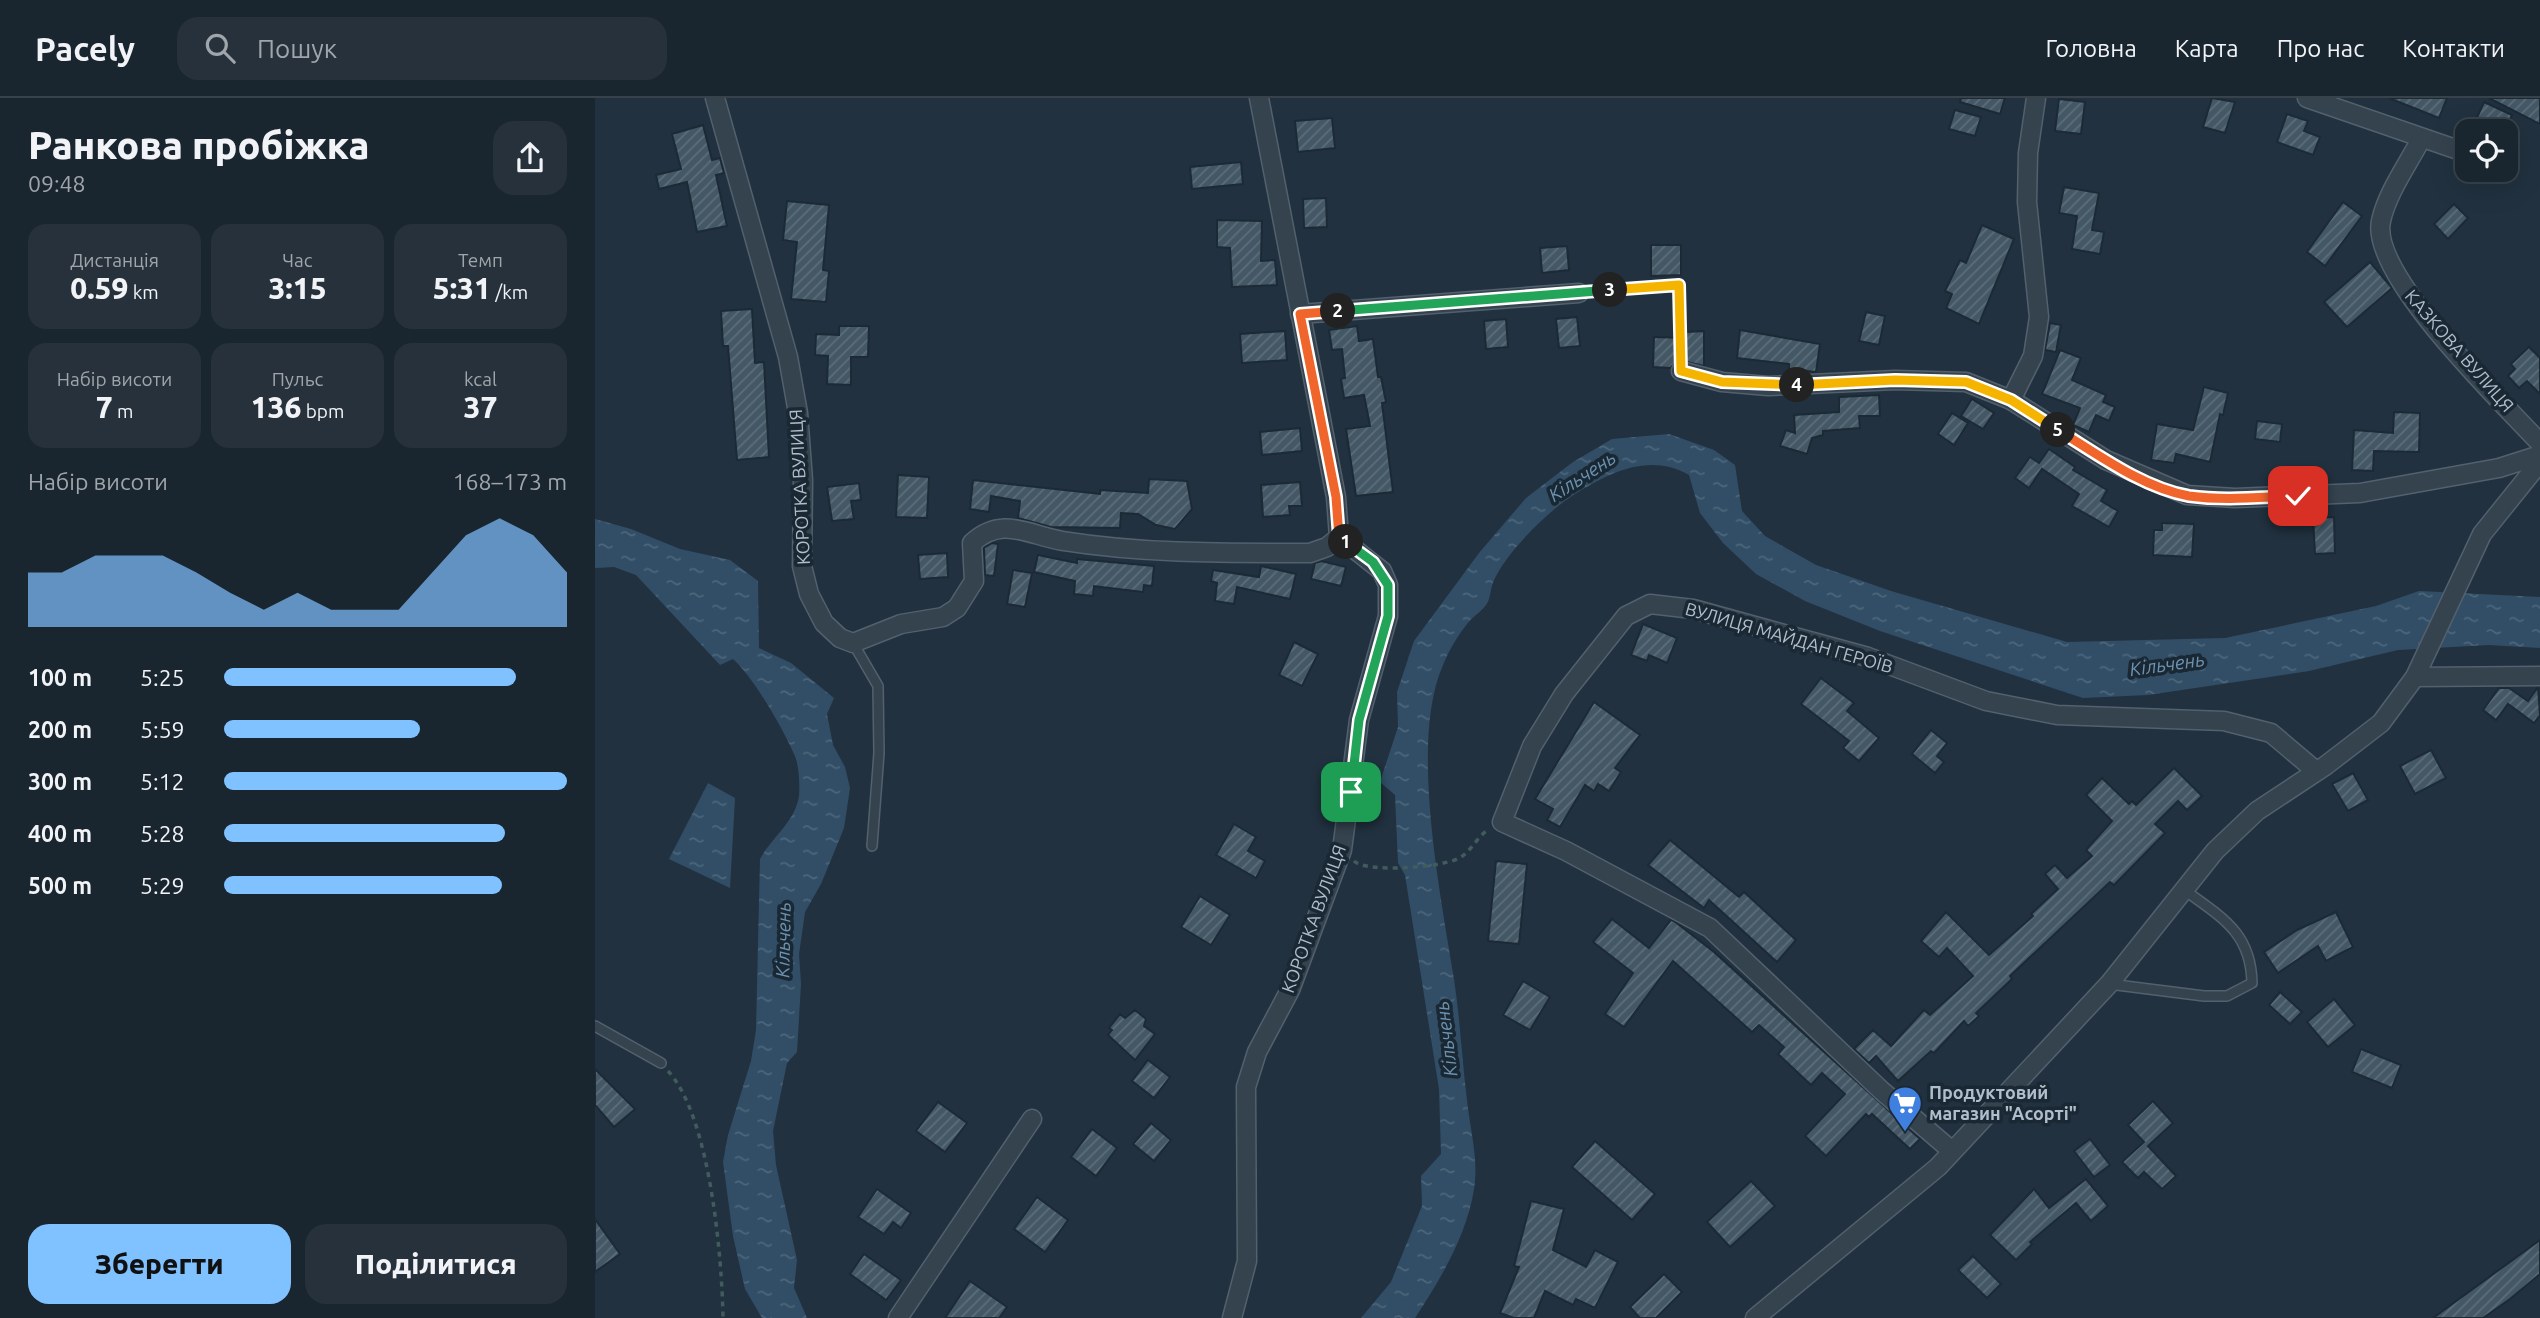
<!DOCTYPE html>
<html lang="uk">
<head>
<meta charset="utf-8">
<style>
  :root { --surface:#19252f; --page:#26313b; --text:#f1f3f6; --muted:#9fa5aa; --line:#37424b; --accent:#80c1ff }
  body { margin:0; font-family:Ubuntu,sans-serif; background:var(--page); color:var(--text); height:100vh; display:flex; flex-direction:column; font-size:26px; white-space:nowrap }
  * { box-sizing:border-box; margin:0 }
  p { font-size:23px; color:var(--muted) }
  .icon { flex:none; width:38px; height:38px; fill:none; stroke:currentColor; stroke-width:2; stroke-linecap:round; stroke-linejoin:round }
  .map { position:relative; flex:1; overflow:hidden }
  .details { display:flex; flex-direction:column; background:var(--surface); width:595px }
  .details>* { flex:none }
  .tools { position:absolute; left:1860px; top:21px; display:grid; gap:14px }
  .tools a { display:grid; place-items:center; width:63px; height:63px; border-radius:14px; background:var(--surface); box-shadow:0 7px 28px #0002,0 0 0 2px var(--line); font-size:35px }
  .pin { position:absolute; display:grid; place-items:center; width:60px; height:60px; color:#fff; margin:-30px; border-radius:14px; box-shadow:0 4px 10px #0006 }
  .km { position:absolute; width:35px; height:35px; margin:-18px; border-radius:50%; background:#222; color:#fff; font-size:19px; line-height:35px; text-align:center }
  .round { display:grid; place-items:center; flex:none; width:74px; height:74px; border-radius:21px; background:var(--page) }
  .overview { display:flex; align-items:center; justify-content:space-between; height:119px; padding:0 28px }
  h1 { font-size:38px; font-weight:800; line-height:52px }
  .stats { display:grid; grid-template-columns:repeat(3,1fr); gap:10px; height:119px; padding:7px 28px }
  .stats div { display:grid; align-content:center; border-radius:18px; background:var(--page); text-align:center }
  .stats b { font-size:30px; font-weight:800 }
  .stats small { font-size:19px; font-weight:400 }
  .stats p { font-size:19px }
  .chart { height:196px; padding:14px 28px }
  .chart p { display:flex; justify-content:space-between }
  .chart svg { width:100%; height:126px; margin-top:7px; fill:var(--accent); opacity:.7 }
  .button { display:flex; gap:14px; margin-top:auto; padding:14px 28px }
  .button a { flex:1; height:80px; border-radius:21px; background:var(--accent); color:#111; font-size:28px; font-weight:800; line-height:80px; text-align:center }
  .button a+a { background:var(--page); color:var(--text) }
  ul { padding:0 28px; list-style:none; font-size:23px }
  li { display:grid; grid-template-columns:112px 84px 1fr; align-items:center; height:52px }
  li i { height:18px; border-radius:9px; background:var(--accent) }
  header { display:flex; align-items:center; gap:42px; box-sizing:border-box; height:98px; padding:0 35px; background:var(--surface); border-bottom:2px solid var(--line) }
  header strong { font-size:33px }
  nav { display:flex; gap:38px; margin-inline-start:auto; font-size:24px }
  .search { width:490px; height:63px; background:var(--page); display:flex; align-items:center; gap:18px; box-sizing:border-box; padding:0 24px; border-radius:21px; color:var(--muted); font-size:26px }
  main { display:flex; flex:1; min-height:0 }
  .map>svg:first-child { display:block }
  .water { fill:url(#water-ripples) }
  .building { fill:url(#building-hatch); stroke:#1c2a36; stroke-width:2 }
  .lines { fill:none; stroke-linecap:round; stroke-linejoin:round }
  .service-casing { stroke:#53606d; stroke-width:12 }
  .minor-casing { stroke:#53606d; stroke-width:21 }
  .path { stroke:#415c5c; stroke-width:3.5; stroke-dasharray:5 5; stroke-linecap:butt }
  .service { stroke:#35434f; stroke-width:9 }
  .minor { stroke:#35434f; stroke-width:18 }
  .split-1-casing { stroke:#fff; stroke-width:14 }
  .split-2-casing { stroke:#fff; stroke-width:14 }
  .split-3-casing { stroke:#fff; stroke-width:14 }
  .split-4-casing { stroke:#fff; stroke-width:14 }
  .split-5-casing { stroke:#fff; stroke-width:14 }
  .split-6-casing { stroke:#fff; stroke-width:14 }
  .split-1 { stroke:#22a559; stroke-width:9 }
  .split-2 { stroke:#f0652b; stroke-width:9 }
  .split-3 { stroke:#22a559; stroke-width:9 }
  .split-4 { stroke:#f5b400; stroke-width:9 }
  .split-5 { stroke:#f5b400; stroke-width:9 }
  .split-6 { stroke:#f0652b; stroke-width:9 }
  .labels { text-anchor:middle; stroke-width:7; stroke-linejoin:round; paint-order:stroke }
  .street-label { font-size:18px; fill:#b0bdca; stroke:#1a2834 }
  .poi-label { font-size:18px; font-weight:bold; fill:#b0bdca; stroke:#1a2834; text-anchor:start }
  .water-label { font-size:19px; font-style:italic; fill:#6d93b1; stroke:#1a2834 }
</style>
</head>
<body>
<header>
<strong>Pacely</strong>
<div class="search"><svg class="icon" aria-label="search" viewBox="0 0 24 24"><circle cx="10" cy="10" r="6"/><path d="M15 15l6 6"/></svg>Пошук</div>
<nav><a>Головна</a><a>Карта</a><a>Про нас</a><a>Контакти</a></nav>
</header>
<main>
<section class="details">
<div class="overview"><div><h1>Ранкова пробіжка</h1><p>09:48</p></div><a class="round"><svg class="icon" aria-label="share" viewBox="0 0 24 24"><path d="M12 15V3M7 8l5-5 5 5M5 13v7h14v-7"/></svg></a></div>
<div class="stats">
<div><p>Дистанція</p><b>0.59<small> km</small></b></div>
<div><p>Час</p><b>3:15</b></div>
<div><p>Темп</p><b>5:31<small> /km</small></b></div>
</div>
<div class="stats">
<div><p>Набір висоти</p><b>7<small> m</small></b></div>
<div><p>Пульс</p><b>136<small> bpm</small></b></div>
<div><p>kcal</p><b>37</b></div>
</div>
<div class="chart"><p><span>Набір висоти</span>168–173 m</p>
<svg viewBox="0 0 160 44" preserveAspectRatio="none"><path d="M0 44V25L10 25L20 19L30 19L40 19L50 25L60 32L70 38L80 32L90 38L100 38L110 38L120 25L130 12L140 6L150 12L160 25V44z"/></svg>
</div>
<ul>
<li><b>100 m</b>5:25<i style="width:85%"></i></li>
<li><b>200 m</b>5:59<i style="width:57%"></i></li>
<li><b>300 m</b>5:12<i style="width:100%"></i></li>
<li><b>400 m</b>5:28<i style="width:82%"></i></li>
<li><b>500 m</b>5:29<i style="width:81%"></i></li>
</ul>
<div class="button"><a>Зберегти</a><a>Поділитися</a></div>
</section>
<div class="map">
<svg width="1945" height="1220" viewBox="0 0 1945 1220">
  <defs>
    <pattern id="water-ripples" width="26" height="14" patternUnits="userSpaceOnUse" patternTransform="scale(1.75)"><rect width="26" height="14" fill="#314e66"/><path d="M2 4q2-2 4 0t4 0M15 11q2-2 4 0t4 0" fill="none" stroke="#4c667b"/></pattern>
    <pattern id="building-hatch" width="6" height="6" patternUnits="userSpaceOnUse" patternTransform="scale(1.75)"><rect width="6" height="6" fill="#445765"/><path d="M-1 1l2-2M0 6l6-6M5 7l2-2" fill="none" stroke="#5c6d7a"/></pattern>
  </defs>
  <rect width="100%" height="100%" fill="#21313f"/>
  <g class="water">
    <path d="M1074,336l45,16 21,15 7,46 23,25 51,29 75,26 176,51 158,-4 151,-32 43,-15 121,6v51l-51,-3 -91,5 -89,21 -161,24 -65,3 -203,-67 -75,-30 -49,-27 -33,-31 -23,-30 -11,-38c-40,-23 -81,-2 -117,21 -25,16 -66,57 -78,84 -4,8 -3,19 -8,25 -5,7 -14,12 -19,19 -9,11 -19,28 -24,41 -34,76 -2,232 11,314 6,40 8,81 13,121 3,30 12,59 7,89 -7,46 -34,91 -59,129h-54l30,-36 31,-76 -1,-30 20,-22 -2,-65 -34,-214 -7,-12 -3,-68 -15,-13 18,-55 -1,-35 17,-51 65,-88 47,-55 47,-36 39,-23z"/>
    <path d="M0,421l36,10 49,20 50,11 28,21 1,67 32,15 43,35 -7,16 6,31 12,22 5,21 -6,40 -23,56 -16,28 -6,42 2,30 -4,68 -10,11 -14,68 3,34 21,95 -3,28 13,30h-45l-17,-29 -12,-53 -10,-74 5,-27 23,-74 5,-31 4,-171c12,-22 35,-37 39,-63 1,-10 0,-33 -5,-42 -12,-27 -40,-76 -61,-95l-13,6 -84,-90 -22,-8 -19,1z"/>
    <path d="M113,685l27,15 -5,90 -61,-29z"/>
  </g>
  <g class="building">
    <path d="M1366,0h44l-5,16 -40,-12z"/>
    <path d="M1617,0l23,4 -10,31 -22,-6z"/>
    <path d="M1794,0h58l-8,20z"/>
    <path d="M1894,0h51v26z"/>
    <path d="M1464,1l26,3 -4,32 -26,-3z"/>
    <path d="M1889,4l28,13 -6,14 -10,-5 -4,7h-21z"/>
    <path d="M1360,12l26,7 -6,19 -26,-7z"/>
    <path d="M1692,16l21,7 -4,10 16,6 -7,18 -36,-13z"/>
    <path d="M737,20l3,30 -37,4 -3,-31z"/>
    <path d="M108,27l9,35 8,-2 4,15 -8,2 11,51 -30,6 -10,-50 -28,7 -3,-14 25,-6 -9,-35z"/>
    <path d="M646,64l2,22 -51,5 -2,-22z"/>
    <path d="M1469,89l35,6 -7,37 12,2 -4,22 -28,-5 5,-33 -18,-3z"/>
    <path d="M731,100l1,29 -23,1 -1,-29z"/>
    <path d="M192,103l42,4 -6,65 6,1 -3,31 -35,-3 6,-57 -14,-2z"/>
    <path d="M1748,104l19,14 -37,50 -18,-14z"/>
    <path d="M1859,106l14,14 -20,21 -14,-15z"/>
    <path d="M622,122l45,1 -1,40 14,-1 2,25 -45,2 -2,-39 -13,-1z"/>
    <path d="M1387,127l32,14 -35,85 -33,-16 6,-14 -7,-3 15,-31 6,3z"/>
    <path d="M1056,147h30v30l-30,1z"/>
    <path d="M972,148l2,24 -27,3 -2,-25z"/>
    <path d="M1775,164l22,26 -45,39 -23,-25z"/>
    <path d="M157,211l3,54 9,-1 5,95 -32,3 -9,-114h-5l-2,-35z"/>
    <path d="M1271,214l19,4 -6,29 -20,-4z"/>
    <path d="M982,219l3,29 -21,2 -3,-29z"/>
    <path d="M911,221l2,28 -22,2 -2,-28z"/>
    <path d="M1455,225l11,2 -5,27 -11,-2z"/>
    <path d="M244,228h30l-1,31h-17v28l-24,-1 1,-28 -13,-1 1,-21 23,1z"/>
    <path d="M762,228l2,15 14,-2 5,38h3l5,25 -4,1 11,89 -37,4 -10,-67 24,-3 -6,-31 -20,3 -3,-19 4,-1 -3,-29 -10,1 -3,-20z"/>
    <path d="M1145,232l80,14 -4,28 -27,-3v-5l-52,-6z"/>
    <path d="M690,233l2,29 -45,3 -2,-29z"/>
    <path d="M1109,233v35l-25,-6 -9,8 -17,-1 1,-30 32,1v-6z"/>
    <path d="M1934,249l11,11v36l-13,-13 -8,7 -11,-12 7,-7 -4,-5z"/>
    <path d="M1465,252l21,8 -9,22 34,15 -3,7 12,5 -6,14 -13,-6 -7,17 -16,-7 7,-17 -38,-14z"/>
    <path d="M1609,289l24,6 -5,22 -3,-1 -10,48 -34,-8 -2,9 -23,-3 6,-36 36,6z"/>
    <path d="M1284,297l1,21h-21l1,12 -37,3v4l-11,3 -5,16 -27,-8 6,-16 9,3 -1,-18 45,-3v-15z"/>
    <path d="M1377,301l22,14 -11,16 -22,-13z"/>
    <path d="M1799,314l26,1 -1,39 -45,-1 -1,20 -21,-1 2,-40 39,3z"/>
    <path d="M1357,315l16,10 -14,22 -16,-11z"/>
    <path d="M1662,323l25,3 -2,18 -25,-3z"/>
    <path d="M705,330l2,23 -40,4 -2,-23z"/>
    <path d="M1454,351l26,18 -2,3 34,20 -6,11 17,10 -9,16 -37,-21 7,-12 -37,-25 -13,19 -14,-10 15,-21 9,6z"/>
    <path d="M303,377l31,2 -2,41 -31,-1z"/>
    <path d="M554,381l38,2 5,28 -17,20 -19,-4 -18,-11 -17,-1 -1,15 -69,-1 -33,-9 2,-17 -29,-5 -2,16 -19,-3 3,-29 127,14v-4l48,3z"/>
    <path d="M705,384l2,24h-13l1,9 -27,2 -2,-32z"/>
    <path d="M264,385l2,17 -10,1 3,18 -22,2 -5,-34z"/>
    <path d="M1739,419l1,36 -20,1 -2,-36z"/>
    <path d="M1567,425l32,1 -2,33 -39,-2 1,-25h8z"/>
    <path d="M397,445l6,1 -4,32 -9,-1 -1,-27z"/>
    <path d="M352,455l1,24 -28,2 -2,-24z"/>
    <path d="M443,457l39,8v-4l77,7 -2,20 -8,-1 -1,7 -49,-6 -1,10 -19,-2 1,-13 -41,-9z"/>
    <path d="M726,463l25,6 -5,19 -30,-7 4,-16z"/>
    <path d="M666,468l35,8 -6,25 -53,-12 -3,17 -19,-3 2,-18 -6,-2 2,-11 46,7z"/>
    <path d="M418,472l19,3 -7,34 -18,-3z"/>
    <path d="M1048,526l34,14 -10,25 -18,-8 -2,6 -16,-6z"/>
    <path d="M699,544l24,12 -16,32 -23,-11z"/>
    <path d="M1226,580l33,25 -7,8 32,27 -20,23 -16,-13 6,-7 -48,-37z"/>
    <path d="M1943,589l2,28 -6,8 -26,-19 -12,16 -13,-10 16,-22h10l19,13z"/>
    <path d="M999,604l46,33 -25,33 6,4 -12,19 -11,-7 -4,7 -9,-6 -25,42 -13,-7 6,-11 -18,-10z"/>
    <path d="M1336,632l16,13 -10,13 7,6 -9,11 -23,-19z"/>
    <path d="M1836,652l15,28 -31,16 -15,-28z"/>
    <path d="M1579,670l28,28 -15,14 -9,-9 -23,23 10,9 -51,52 -4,-3 -100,94 2,3 -36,34 3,3 -11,10 -4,-5 -30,32 -3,-2 -33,30 -22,-25 -7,7 -15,-14 19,-19 18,16 33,-36 6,5 43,-39 -26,-28 -8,9 -18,-16 25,-29 43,43 44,-39 -2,-2 27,-25 -13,-15 10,-9 12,13 25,-22 -6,-6 26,-29 -26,-26 16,-17 27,26 3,-3 4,4z"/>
    <path d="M1758,675l15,27 -20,11 -16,-27z"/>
    <path d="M639,726l22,13 -8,14 17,10 -9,17 -40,-23z"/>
    <path d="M1075,742l69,57 5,-5 52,48 -19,22 -68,-62 -5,8 -56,-43z"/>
    <path d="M901,763l31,3 -8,80 -31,-3z"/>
    <path d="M605,798l30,19 -19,30 -30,-18z"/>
    <path d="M1741,814l17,35 -27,14 -8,-15 -40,27 -14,-21 33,-22z"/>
    <path d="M1017,821l37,29 22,-28 3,1 40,31 206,187 -10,10 -38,-35 -3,3 -3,-3 -40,42 -21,-20 40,-42 -23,-21 -11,12 -33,-31 6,-7 -25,-22 -7,7 -79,-71 -49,66 -19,-13 28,-41 -40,-31z"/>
    <path d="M928,883l27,16 -20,33 -27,-15z"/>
    <path d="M1685,894l22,20 -12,12 -21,-19z"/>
    <path d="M1739,901l21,26 -27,22 -21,-25z"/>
    <path d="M540,912l11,9 -2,7 11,8 -20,26 -27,-25 4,-5 -3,-2 11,-14 5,4z"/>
    <path d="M1766,951l40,16 -9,23 -40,-16z"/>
    <path d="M553,962l22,17 -16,21 -22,-17z"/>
    <path d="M0,971l40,40 -21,18 -19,-22z"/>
    <path d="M1558,1003l20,22 -25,23 28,30 -14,13 -18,-17 -6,6 -16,-16 22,-20 -16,-17z"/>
    <path d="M343,1004l29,21 -22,29 -29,-21z"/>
    <path d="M556,1025l20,17 -17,21 -21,-17z"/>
    <path d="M497,1031l25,19 -21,28 -25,-19z"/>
    <path d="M1495,1041l20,26 -16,12 -20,-26z"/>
    <path d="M1000,1043l60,53 -23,26 -60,-53z"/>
    <path d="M1491,1081l22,27 -17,15 -15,-18 -46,39 2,2 -16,16 -26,-25 44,-46 15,19z"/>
    <path d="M1156,1083l24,25 -45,41 -23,-25z"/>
    <path d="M282,1091l34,24 -10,15 -8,-6 -9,12 -26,-17z"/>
    <path d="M442,1099l31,23 -23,32 -31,-23z"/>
    <path d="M936,1103l33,8 -11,41 33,17 9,-17 23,12 -23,46 -19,-9 -3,6 -28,-14 -11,27h-20l-14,-5 19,-46 -5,-1z"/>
    <path d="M0,1121l25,35 -25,18z"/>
    <path d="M1945,1142v34l-30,25 -27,19h-50z"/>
    <path d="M269,1156l37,26 -15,20 -36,-26z"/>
    <path d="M1378,1158l28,28 -14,14 -29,-28z"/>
    <path d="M1069,1176l18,18 -26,26h-16l-10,-11z"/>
    <path d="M375,1183l37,26 -8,11h-54z"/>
  </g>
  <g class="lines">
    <g class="service-casing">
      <g id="service">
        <path d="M258,545l25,43 1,67 -7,93"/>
        <path d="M1514,886l95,12h23l25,-13c-1,-51 -31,-66 -69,-94"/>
        <path d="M0,928l66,37"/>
      </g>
    </g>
    <g class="minor-casing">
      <g id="minor">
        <path d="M120,0l73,259 10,56 5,67 -1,86 7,28 15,29 16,15 13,5 48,-19 42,-7 14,-9 17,-27 -2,-38c30,-28 56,-8 91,-2 82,13 164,12 247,12l17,-6 12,-10"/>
        <path d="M1712,0l160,55"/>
        <path d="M1826,41c-13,25 -34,54 -40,82 -12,53 122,182 159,222"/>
        <path d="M705,216l279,-21"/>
        <path d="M1086,273l41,11 46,4 127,-6 71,2 45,18 95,60 81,35 48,3 125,-5 139,-25 41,-13"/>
        <path d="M1416,302l22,-44 6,-39 -12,-115 1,-49 8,-55"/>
        <path d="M1820,579l125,-1"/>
        <path d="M1357,1053l-70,-60 -172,-163 -144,-77 -64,-29 30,-76 32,-52 62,-78 24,-12 43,5 175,48 118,44 71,14 167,6 47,12 45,38"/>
        <path d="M303,1220l134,-199"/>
        <path d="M637,1220l15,-57 -1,-174 11,-35 33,-62 52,-140 17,-130 29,-104v-31l-6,-14 -43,-34 -3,-40 -77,-399"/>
        <path d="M1160,1220l183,-151 171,-183 106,-133 42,-40 68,-45 56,-43 34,-46 67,-143 58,-72"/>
      </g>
    </g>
    <g class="path">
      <path d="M1000,193l84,-6 2,69"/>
      <path d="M759,763c14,13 93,6 107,-4 11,-7 16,-20 27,-27"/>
      <path d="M73,973c42,45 54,186 55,247"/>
    </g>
    <use href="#service" class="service"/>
    <use href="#minor" class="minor"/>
  </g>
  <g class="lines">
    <g class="split-1-casing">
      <path id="split-1" d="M751,444l27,20 15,23v31l-29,104 -8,72"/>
    </g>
    <g class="split-2-casing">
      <path id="split-2" d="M743,213l-38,3 36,183 3,40 7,5"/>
    </g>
    <g class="split-3-casing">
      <path id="split-3" d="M743,213l272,-21"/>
    </g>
    <g class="split-4-casing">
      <path id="split-4" d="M1015,192l69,-5 2,86 41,11 75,3"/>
    </g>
    <g class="split-5-casing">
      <path id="split-5" d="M1202,287l98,-5 71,2 45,18 47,30"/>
    </g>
    <g class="split-6-casing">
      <path id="split-6" d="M1463,332c39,24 85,58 131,66 36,5 73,1 109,0"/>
    </g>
    <use href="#split-1" class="split-1"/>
    <use href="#split-2" class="split-2"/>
    <use href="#split-3" class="split-3"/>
    <use href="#split-4" class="split-4"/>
    <use href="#split-5" class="split-5"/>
    <use href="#split-6" class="split-6"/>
  </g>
  <defs>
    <g id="supermarket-pin" transform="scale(1.75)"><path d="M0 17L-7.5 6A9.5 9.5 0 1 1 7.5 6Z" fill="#3f7fe0" stroke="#1a2834"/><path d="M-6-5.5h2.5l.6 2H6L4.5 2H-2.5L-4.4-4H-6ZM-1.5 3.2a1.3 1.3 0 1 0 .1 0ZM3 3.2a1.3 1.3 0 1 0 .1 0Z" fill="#fff"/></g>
  </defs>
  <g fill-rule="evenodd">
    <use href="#supermarket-pin" x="1310" y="1005"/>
  </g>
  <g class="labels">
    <g class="street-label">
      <text transform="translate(1864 253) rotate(49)" y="6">КАЗКОВА ВУЛИЦЯ</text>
      <text transform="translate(205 389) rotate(-93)" y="6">КОРОТКА ВУЛИЦЯ</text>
      <text transform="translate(1194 540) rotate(16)" y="6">ВУЛИЦЯ МАЙДАН ГЕРОЇВ</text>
      <text transform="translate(719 821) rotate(-70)" y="6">КОРОТКА ВУЛИЦЯ</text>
    </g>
    <g class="poi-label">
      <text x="1334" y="1001">Продуктовий<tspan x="1334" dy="21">магазин "Асорті"</tspan></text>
    </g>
    <g class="water-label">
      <text transform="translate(987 378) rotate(-33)" y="7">Кільчень</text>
      <text transform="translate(1572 566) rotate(-8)" y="7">Кільчень</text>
      <text transform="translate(188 842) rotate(-89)" y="7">Кільчень</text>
      <text transform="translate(851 941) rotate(-97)" y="7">Кільчень</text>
    </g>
  </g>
</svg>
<div class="tools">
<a><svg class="icon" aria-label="locate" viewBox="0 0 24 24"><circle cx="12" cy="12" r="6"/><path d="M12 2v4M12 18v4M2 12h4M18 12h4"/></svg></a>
</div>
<div class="pin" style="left:756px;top:694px;background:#1e9e55"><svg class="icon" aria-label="arrive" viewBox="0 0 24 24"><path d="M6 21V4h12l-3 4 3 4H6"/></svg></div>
<div class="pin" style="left:1703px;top:398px;background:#d93025"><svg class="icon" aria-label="check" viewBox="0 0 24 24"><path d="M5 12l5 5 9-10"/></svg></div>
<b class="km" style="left:751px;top:444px">1</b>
<b class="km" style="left:743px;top:213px">2</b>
<b class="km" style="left:1015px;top:192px">3</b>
<b class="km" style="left:1202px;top:287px">4</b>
<b class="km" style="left:1463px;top:332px">5</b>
</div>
</main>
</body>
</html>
